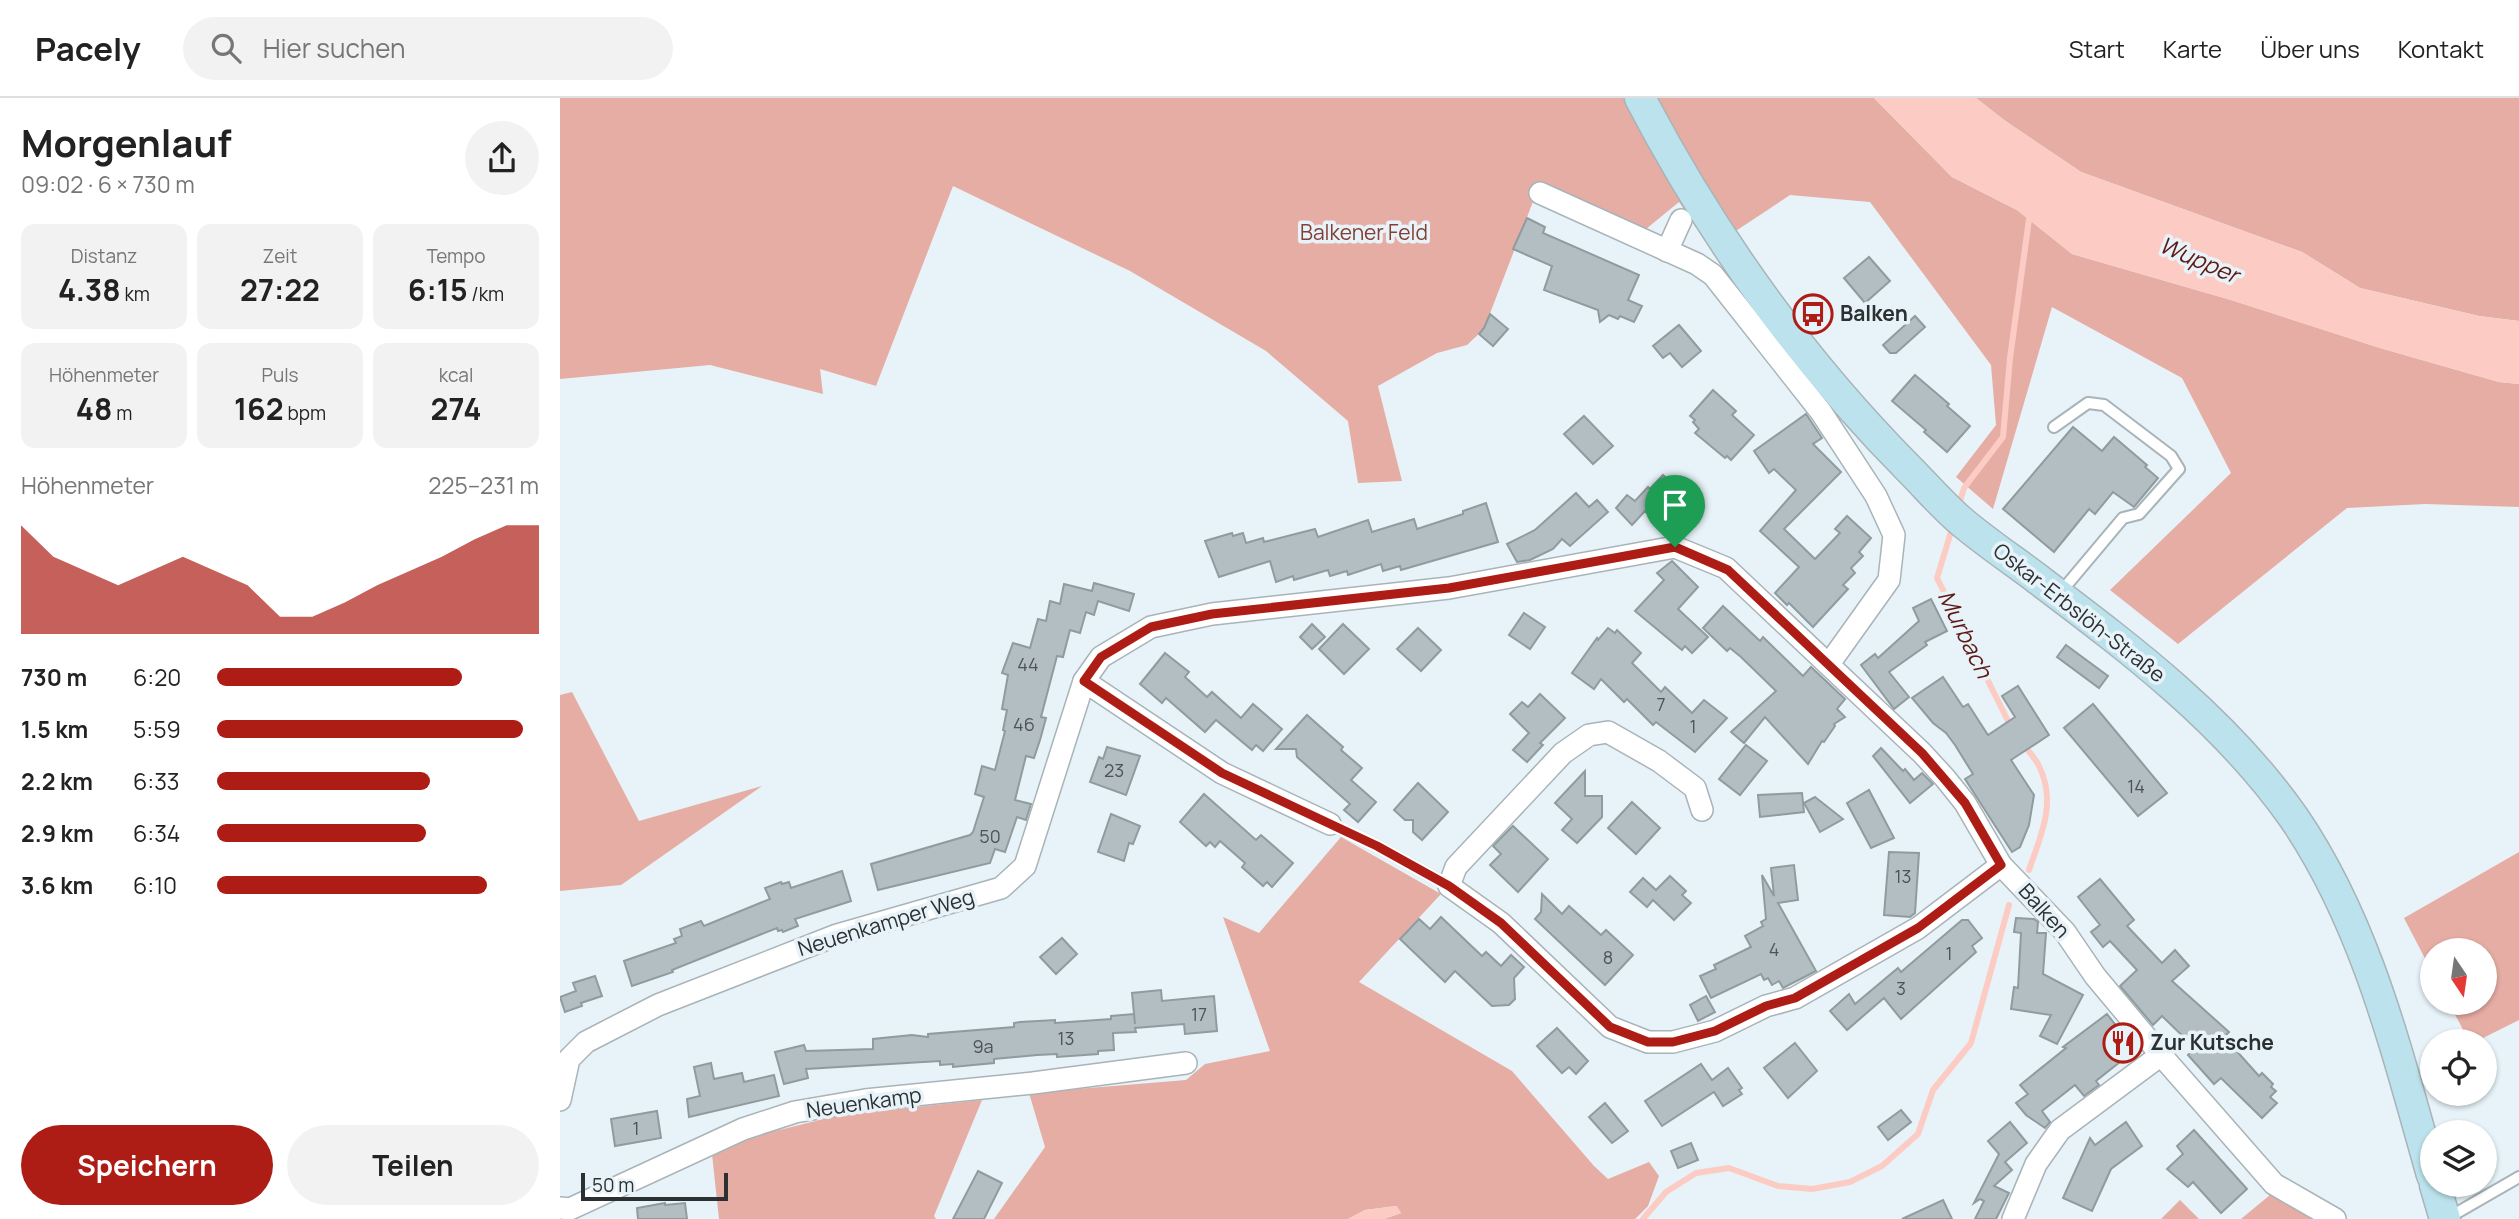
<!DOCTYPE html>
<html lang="de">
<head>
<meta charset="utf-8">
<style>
  :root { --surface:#fff; --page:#f2f2f2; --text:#222; --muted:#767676; --line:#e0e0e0; --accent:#ad1d15 }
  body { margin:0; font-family:Manrope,sans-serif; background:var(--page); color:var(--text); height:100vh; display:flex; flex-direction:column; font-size:26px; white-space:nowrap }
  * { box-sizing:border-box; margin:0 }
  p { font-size:23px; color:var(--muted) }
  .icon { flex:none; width:38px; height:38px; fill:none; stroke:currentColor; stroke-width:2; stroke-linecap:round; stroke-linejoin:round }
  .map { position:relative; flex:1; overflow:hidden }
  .panel { display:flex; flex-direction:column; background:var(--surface); width:560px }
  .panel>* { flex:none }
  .needle { width:46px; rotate:167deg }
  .controls { position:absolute; left:1860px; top:840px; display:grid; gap:14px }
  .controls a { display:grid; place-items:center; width:77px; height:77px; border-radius:50%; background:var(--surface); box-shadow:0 2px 5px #0004; font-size:35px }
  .scale { position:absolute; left:21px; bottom:18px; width:147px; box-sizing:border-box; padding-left:7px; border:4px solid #2b3032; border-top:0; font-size:19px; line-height:24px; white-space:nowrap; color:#2b3032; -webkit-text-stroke:5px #e7f3f8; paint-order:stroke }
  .pin { position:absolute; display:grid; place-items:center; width:60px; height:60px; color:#fff; margin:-72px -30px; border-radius:50% 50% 50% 0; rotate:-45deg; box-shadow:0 0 7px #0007 }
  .pin .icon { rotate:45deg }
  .round { display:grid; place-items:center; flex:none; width:74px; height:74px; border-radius:37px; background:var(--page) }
  .summary { display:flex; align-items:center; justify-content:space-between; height:119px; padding:0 21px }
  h1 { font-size:38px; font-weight:700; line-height:52px }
  .figures { display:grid; grid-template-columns:repeat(3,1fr); gap:10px; height:119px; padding:7px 21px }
  .figures div { display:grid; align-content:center; border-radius:14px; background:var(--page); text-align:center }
  .figures b { font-size:30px; font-weight:700 }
  .figures small { font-size:19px; font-weight:400 }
  .figures p { font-size:19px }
  .chart { height:196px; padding:14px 21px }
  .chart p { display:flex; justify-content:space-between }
  .chart svg { width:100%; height:126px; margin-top:7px; fill:var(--accent); opacity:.7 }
  .button { display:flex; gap:14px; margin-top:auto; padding:14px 21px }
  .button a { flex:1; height:80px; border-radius:42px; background:var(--accent); color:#fff; font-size:28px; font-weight:700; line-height:80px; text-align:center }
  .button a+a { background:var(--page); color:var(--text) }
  ul { padding:0 21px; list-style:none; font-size:23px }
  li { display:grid; grid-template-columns:112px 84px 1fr; align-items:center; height:52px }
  li i { height:18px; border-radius:9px; background:var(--accent) }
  header { display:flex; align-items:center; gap:42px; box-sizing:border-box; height:98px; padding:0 35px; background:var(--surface); border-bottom:2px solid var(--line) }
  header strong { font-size:33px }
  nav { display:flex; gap:38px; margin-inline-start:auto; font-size:24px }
  .search { width:490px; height:63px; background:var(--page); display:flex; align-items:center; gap:18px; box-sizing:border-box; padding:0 24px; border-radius:38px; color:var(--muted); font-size:26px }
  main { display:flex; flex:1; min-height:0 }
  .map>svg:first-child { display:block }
  .green { fill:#e6ada4 }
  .water { fill:#fcccc4 }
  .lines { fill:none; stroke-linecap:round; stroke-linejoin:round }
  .stream { stroke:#fcccc4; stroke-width:6 }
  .building { fill:#b3bec2; stroke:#909b9f; stroke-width:2 }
  .lane-casing { stroke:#a8b4b8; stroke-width:14 }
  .street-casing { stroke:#a8b4b8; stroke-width:24 }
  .secondary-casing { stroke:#a8b4b8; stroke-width:33 }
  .lane { stroke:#fff; stroke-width:10 }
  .street { stroke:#fff; stroke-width:21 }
  .secondary { stroke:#bce3ed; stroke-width:30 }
  .route-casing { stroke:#fff; stroke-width:14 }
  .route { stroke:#ad1d15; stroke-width:9 }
  .labels { text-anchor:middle; stroke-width:7; stroke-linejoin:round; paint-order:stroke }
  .number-label { font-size:18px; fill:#4d5456 }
  .park-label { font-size:21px; fill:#843e35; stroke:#e7f3f8 }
  .poi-label { font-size:21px; font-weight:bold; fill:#2b3032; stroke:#e7f3f8; text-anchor:start }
  .street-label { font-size:21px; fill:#2b3032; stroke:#e7f3f8 }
  .water-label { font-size:23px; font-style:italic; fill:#5d1a14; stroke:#e7f3f8 }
</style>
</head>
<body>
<header>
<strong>Pacely</strong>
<div class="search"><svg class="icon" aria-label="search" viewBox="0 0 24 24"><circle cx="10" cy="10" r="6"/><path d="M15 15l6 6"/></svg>Hier suchen</div>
<nav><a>Start</a><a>Karte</a><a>Über uns</a><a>Kontakt</a></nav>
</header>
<main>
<section class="panel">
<div class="summary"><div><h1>Morgenlauf</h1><p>09:02 · 6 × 730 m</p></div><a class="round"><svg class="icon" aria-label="share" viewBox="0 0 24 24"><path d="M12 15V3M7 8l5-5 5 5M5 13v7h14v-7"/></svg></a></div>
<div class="figures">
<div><p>Distanz</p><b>4.38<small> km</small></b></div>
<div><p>Zeit</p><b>27:22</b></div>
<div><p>Tempo</p><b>6:15<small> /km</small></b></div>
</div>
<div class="figures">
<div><p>Höhenmeter</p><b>48<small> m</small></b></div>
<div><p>Puls</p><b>162<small> bpm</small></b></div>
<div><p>kcal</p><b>274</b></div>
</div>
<div class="chart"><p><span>Höhenmeter</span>225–231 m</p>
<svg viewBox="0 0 160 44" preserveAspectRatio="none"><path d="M0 44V6L10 17L20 22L30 27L40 22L50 17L60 22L70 27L80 38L90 38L100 33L110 27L120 22L130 17L140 11L150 6L160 6V44z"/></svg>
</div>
<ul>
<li><b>730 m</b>6:20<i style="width:76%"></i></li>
<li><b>1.5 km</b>5:59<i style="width:95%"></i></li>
<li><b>2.2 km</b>6:33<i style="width:66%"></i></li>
<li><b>2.9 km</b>6:34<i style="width:65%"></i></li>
<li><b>3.6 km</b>6:10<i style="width:84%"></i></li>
</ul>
<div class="button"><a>Speichern</a><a>Teilen</a></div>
</section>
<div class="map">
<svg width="1959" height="1121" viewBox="0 0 1959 1121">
  <rect width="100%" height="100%" fill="#e7f3f8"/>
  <g class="green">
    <path d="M0,0h1314l78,79 65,33 55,44 159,46 149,48 119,34 20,2v123l-94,-3 -78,4 -169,136 -68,-54 121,-117 -49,-95 -130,-71 -59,202 -37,-32 40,-52 -5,-60 -121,-163 -80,-7 -80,53 -31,-46 -33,27 -112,-30 -50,130 -17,16 -30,8 -59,33 24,95 -44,2 -10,-62 -82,-70 -136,-80 -177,-85 -77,200 -56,-17 3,25 -113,-29 -150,14z"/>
    <path d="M1416,0h543v223l-40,-5 -119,-28 -58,-36 -221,-80 -77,-52z"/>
    <path d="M12,594l67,129 123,-35 -141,99 -61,6v-196z"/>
    <path d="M781,739l100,57 -82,88 153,89 82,95 14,13 41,-17 10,14 -11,30 -13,13h-251l17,-6 -5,-7 -31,4 -17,9h-354l51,-72 -16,-54 157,-13 19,-16 65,-13 -47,-134 36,16z"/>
    <path d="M1959,754v168l-42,21h-8l-20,-38h36v-53h-53v22l-28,-54z"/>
    <path d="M422,1002l-48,116 2,3h-217l-7,-65 39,-17 89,-22z"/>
    <path d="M1716,1092l41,29h-76z"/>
    <path d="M1620,1102l19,19h-38z"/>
  </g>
  <g class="water">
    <path d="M1314,0h102l28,22 77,52 221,80 58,36 119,28 40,5v63l-20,-2 -119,-34 -149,-48 -159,-46 -55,-44 -65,-33z"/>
    <path d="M837,1108l4,7 -17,6h-36l17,-9z"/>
  </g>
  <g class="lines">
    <g class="stream">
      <path d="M1398,410l6,-20 39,-51 7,-79 20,-146"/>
      <path d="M1393,427l-16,53 75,151"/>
      <path d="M1462,645c6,7 13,15 17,23 18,36 2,69 -10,104"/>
      <path d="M1083,1121l23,-27 30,-19 33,-5 49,18 34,3 38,-7 32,-16 36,-32 15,-44 38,-47 38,-138"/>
    </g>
  </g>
  <g class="building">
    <path d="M967,120l18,9 -2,6 96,42 -11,25 14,6 -8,16 -14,-6 -2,3 -9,-4 -9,7 -2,-12 -54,-20 8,-24 -39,-17z"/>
    <path d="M1309,159l21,24 -25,22 -21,-25z"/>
    <path d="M930,216l18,15 -15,17 -14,-12 5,-6z"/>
    <path d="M1355,218l10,11 -29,26h-6l-7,-8z"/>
    <path d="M1119,227l22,26 -19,16 -12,-14 -7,5 -10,-12z"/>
    <path d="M1355,277l34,29 -2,2 23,20 -23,26 -23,-20 2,-2 -34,-29z"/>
    <path d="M1153,292l23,21 -4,4 22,20 -23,25 -4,-4 -2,2 -30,-25 4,-4 -6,-7 2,-2 -5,-4z"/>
    <path d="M1246,316l16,24 -9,6 28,28 -57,57 31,30 25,-26 -5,-4 12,-13 24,22 -12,14 4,4 -12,12 4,5 -12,12 5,4 -35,38 -24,-24 -2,2 -12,-12 24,-26 -39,-36 36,-41 -22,-21 -5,4 -15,-22z"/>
    <path d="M1024,318l29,30 -20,18 -29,-30z"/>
    <path d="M1513,329l29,24 12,-14 33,28 -2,2 13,11 -24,29 -21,-15 -18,22 -6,-5 -35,43 -51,-43z"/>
    <path d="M1103,377l23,20 -13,14 -3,-2 -13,15 -12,-11 -13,14 -16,-17 11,-13 8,6 13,-14 2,2z"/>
    <path d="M1016,395l13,14 8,-7 11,12 -38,34 -8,-7 -9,10 -23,11 -13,2 -10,-18 28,-14z"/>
    <path d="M926,405l12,39 -97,28 -1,-4 -17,5 -2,-7 -33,11 -1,-4 -17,5 -2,-6 -34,10 -1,-4 -17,6 -6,-21 -51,16 -14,-36 27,-8 1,3 10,-3 3,10 17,-5 1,4 51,-13 3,8 50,-17 4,12 42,-13 3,10 46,-15v-3z"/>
    <path d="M1112,463l26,26 -20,22 30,28 -16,16 -7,-7 -3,4 -47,-39 29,-31 -7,-7z"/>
    <path d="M534,485l40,11 -5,17 -31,-10 -4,14 -8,-3 -6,21 -10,-3 -7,27 -6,-1 -16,61 5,1 -6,22 -6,18 -8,-2 -11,44 16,4 -5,16 -9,-3 -12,35 -10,-3 -5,14 -112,27 -7,-26 99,-29 3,-3 11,-35 -9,-3 7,-28 13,4 10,-39 -2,-1 4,-20 -5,-1 6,-34 -6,-2 11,-30 17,5 8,-29 8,2 4,-20 10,3 4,-20 28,7z"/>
    <path d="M1371,501l16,32 -22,11 2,3 -38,27 20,25 -15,12 -33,-44 14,-11 3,4 41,-37 -6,-13z"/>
    <path d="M1163,508l37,35 3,-4 40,39 8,-9 34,32 -8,10 8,8 -11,7 1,2 -11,16 -2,-1 -14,23 -43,-47 -21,26 -13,-11 45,-41 -35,-34 -11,-9 -3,3 -24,-23z"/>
    <path d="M964,515l21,14 -15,22 -21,-14z"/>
    <path d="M752,526l13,13 -13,12 -12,-12z"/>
    <path d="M783,526l26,25 -25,25 -25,-25z"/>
    <path d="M858,530l23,22 -20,21 -24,-22z"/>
    <path d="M1048,530l7,5 2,-3 24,23 -9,10 29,29 4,-5 27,26 12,-13 23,18 -32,34 -39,-30 -3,3 -26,-26 -3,3 -23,-23 -7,10 -22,-16 25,-35 1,2z"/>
    <path d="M1506,547l42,31 -9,12 -42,-31z"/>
    <path d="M605,555l24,19 -4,5 22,20 5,-5 29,26 12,-14 29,25 -19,22 -7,-6 -4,5 -36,-30 -11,12 -39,-34 -4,5 -22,-19z"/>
    <path d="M1383,579l20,30 5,-3 20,31 27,-18 -13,-21 16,-10 31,49 -38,25 23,35 -5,30 -9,22 -8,5 -47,-73 8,-5 -18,-29 -9,-12 -13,-10 -21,-25z"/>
    <path d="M980,596l25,24 -25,25 3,2 -16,17 -14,-12 16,-17 -19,-19 12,-12 6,5z"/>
    <path d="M1533,606l74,89 -29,23 -74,-88z"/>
    <path d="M747,617l36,32 -2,3 21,18 -11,12 25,22 -18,20 -14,-12 6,-6 -53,-47 -1,-8h-20z"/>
    <path d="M1186,647l21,16 -27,34 -21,-16z"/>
    <path d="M547,649l33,9 -14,39 -36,-13 9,-25 4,2z"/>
    <path d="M1321,650l22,23 2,-2 9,11 8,-7 11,11 -23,19 -37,-47z"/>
    <path d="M1025,673v25h17v21l-25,26 -15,-13 10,-11 -17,-16z"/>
    <path d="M858,685l30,29 -26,28 -9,-8v-12h-8l-11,-10z"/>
    <path d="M1309,692l25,48 -23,10 -24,-45z"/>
    <path d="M1242,695l2,19 -44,5 -2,-22z"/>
    <path d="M644,696l52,46 5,-5 32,28 -21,24 -5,-5 -4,4 -21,-19 3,-4 -25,-22 -5,6 -5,-5 -4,4 -26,-24z"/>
    <path d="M1255,699l28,22 -23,13 -16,-29z"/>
    <path d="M1072,704l28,26 -24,26 -28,-26z"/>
    <path d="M551,716l29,12 -7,18 -4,-1 -5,18 -26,-9z"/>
    <path d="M953,728l35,33 -30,33 -28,-27 11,-11 -8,-8z"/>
    <path d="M1329,754l30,1 -4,60 -5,4 -26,-2z"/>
    <path d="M1234,767l4,35 -20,3 38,68 -33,17 -4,-7 -7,4 -4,-7 -4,2 -3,-6 -50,24 -11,-22 16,-7 -2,-4 37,-18 -6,-11 18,-10 -2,-4 5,-3 -4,-44 12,21 -3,-28z"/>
    <path d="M282,773l9,30 -56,18 3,7 -15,6 -1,-2 -4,1 -1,-3 -105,42 1,2 -41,14 -8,-25 52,-18 -2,-4 8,-3 -2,-7 21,-8 3,5 66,-27 -5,-11 16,-6 1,2 7,-2 2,6z"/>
    <path d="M1110,778l16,15 -4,4 9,8 -17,17 -21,-20 -6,7 -17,-15 13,-14 13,12z"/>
    <path d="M1540,781l34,41 -7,6 35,37 13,-13 14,16 -17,15 57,51 -5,5 35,39 3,-3 11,11 -2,3 5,4 -6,6 7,6 -15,15 -41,-40 -7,6 -26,-29 7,-7 -33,-32 -9,9 -33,-39 17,-16 -27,-29 -7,6 -12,-15 9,-7 -22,-28z"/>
    <path d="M982,796l20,20 7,-8 32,29 5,-5 27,25 -28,30 -70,-66 6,-7z"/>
    <path d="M881,819l41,39 4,-4 15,14 10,-11 13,12 -10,11 1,21 -6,6 -17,1 -37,-35 -10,11 -45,-43 19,-20 11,10z"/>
    <path d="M1456,820l18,1 4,3 -1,11h9l-3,41 40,21 -26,49 -17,-8 11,-21 -40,-6 3,-22 4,1 3,-55 -7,-1z"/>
    <path d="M1402,822h6l14,18 -10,8 4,6 -75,67 -17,-21 -37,32 -17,-19 19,-17 6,10 43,-36 3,4z"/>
    <path d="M502,840l15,16 -21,20 -16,-17z"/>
    <path d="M35,878l7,20 -21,7 1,3 -17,6 -5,-15 16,-6 -3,-8z"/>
    <path d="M601,892l1,11 52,-5 3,35 -32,3 -1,-10 -49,4 1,4 -23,1 1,17 -16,1v3l-41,3v-3l-20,1 -43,4v4l-41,4v-3l-13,1v-4l-134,8 2,9 -24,6 -9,-32 29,-7 2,6 67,-2v-10l39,-4 16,2v-3l86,-7v-4l6,-1 35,-2v3l56,-4v-3l23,-2 1,10 -3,-31z"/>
    <path d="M1146,898l9,16 -17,9 -8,-16z"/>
    <path d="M1547,916l28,36 -39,31 3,4 -15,11 -9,-11 -33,26 8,11 -5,6 -19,-13 -10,-12 12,-9 -8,-9 46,-37 -3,-1z"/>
    <path d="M997,930l31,33 -12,13 -7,-7 -7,6 -25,-27z"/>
    <path d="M1235,945l22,28 -29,27 -24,-30z"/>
    <path d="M151,965l3,16 28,-6 2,9 30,-7 5,21 -90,21 -2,-18 13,-3 -6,-29z"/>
    <path d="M1141,966l11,16 16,-12 14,20 -3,2 3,4 -19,12 -9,-14 -52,34 -17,-25z"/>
    <path d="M1045,1005l23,28 -16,12 -23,-26z"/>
    <path d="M1341,1012l10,12 -23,18 -10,-13z"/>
    <path d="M97,1013l4,27 -46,8 -4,-27z"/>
    <path d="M1450,1024l17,21 -22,19 7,8 -18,16 15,7 -13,26h-21l9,-18 -4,-2 -6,4 25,-49 -11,-13z"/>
    <path d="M1566,1024l16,24 -31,23 -19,42 -29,-13 27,-60 5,7z"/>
    <path d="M1634,1032l53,59 -26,24 -28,-31 -5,5 -21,-18 16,-15 -6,-8z"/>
    <path d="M1131,1045l7,17 -20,8 -7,-17z"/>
    <path d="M418,1073l24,12 -18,36h-31z"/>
    <path d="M1383,1102l9,19h-50z"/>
    <path d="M105,1105v2l20,-2 2,16h-49l-1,-11z"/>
  </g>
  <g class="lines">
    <g class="lane-casing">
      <g id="lane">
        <path d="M1494,329l34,-24 16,2 67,51 8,13 -40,45 -16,4 -63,75"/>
        <path d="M770,726l47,22 72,40"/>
        <path d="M1886,1121l73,-42"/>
      </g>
    </g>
    <g class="street-casing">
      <g id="street">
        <path d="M980,95l157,71 16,11 108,137 55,84 18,39 -5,45 -60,84"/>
        <path d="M1107,153l14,-31"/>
        <path d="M524,583l138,92 108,51"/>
        <path d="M1142,712l-7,-22 -36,-27 -51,-29 -19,3 -26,18 -107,114 -7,19 52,37 109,104 38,15h25l42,-11 51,-25 29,-8 123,-70 83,-63"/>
        <path d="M0,1002l9,-41 17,-17 72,-37 179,-70 164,-47 24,-22 59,-185 17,-24 50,-30 61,-13 237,-26 226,-41 51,21 196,185 23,25 20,25 36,62 64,67 30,44 66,79 113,129 61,35"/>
        <path d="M0,1110l10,1 173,-80 52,-17 70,-12 168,-17 153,-20"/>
        <path d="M1453,1121l23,-55 24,-34 101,-75"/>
      </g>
    </g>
    <g class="secondary-casing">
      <g id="secondary">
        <path d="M1080,0c71,136 161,262 269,371 18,18 34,37 53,53 25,21 52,39 77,58 94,71 187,141 255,238 73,107 103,235 138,357"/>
        <path d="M1875,1087l10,34"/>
      </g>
    </g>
    <use href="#lane" class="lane"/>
    <use href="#street" class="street"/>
    <use href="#secondary" class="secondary"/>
  </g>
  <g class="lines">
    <g class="route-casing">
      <path id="route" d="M1115,449l53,23 194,183 43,50 36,62 -83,63 -123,70 -29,8 -51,25 -42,11h-25l-38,-15 -109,-104 -52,-37 -72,-40 -155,-73 -138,-92 17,-24 50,-30 61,-13 237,-26z"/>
    </g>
    <use href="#route" class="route"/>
  </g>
  <defs>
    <g id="bus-ring" transform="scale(2.0125)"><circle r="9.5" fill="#e7f3f8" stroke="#ad1d15" stroke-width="1.5"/><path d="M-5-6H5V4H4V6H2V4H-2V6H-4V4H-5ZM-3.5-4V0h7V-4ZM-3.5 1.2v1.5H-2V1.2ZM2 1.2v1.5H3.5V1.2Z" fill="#ad1d15"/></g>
    <g id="restaurant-ring" transform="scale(2.0125)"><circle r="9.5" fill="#e7f3f8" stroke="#ad1d15" stroke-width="1.5"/><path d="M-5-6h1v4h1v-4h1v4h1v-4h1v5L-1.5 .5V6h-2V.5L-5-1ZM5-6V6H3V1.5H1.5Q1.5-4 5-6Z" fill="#ad1d15"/></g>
  </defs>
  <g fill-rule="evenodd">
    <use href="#bus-ring" x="1253" y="216"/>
    <use href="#restaurant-ring" x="1563" y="945"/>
  </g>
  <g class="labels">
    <g class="number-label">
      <text x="468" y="573">44</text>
      <text x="1101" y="613">7</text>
      <text x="464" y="633">46</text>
      <text x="1133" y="635">1</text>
      <text x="554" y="679">23</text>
      <text x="1576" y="695">14</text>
      <text x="430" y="745">50</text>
      <text x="1343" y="785">13</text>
      <text x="1214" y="858">4</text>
      <text x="1389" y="862">1</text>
      <text x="1048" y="866">8</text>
      <text x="1341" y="897">3</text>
      <text x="639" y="923">17</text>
      <text x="506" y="947">13</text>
      <text x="423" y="955">9a</text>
      <text x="76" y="1037">1</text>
    </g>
    <g class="park-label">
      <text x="804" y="142">Balkener Feld</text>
    </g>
    <g class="poi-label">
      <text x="1280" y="223">Balken</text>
      <text x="1590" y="952">Zur Kutsche</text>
    </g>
    <g class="street-label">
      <text transform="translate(1519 515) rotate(38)" y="7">Oskar-Erbslöh-Straße</text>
      <text transform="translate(1484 813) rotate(48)" y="7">Balken</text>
      <text transform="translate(326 825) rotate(-17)" y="7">Neuenkamper Weg</text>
      <text transform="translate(304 1005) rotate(-8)" y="7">Neuenkamp</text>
    </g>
    <g class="water-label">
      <text transform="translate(1639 162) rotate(23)" y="8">Wupper</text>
      <text transform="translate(1405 536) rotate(64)" y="8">Murbach</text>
    </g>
  </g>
</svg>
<div class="controls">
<a><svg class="needle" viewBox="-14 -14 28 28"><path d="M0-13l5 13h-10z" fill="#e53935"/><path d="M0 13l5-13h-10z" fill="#767676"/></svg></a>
<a><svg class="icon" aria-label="locate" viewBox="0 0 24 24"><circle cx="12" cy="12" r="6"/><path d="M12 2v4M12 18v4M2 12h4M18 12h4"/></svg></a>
<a><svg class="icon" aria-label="layers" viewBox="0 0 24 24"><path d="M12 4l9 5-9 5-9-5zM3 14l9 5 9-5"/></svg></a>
</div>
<div class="scale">50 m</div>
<div class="pin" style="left:1115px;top:449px;background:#1e9e55"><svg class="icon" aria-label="arrive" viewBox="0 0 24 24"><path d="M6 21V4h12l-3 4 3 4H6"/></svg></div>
</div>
</main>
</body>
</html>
